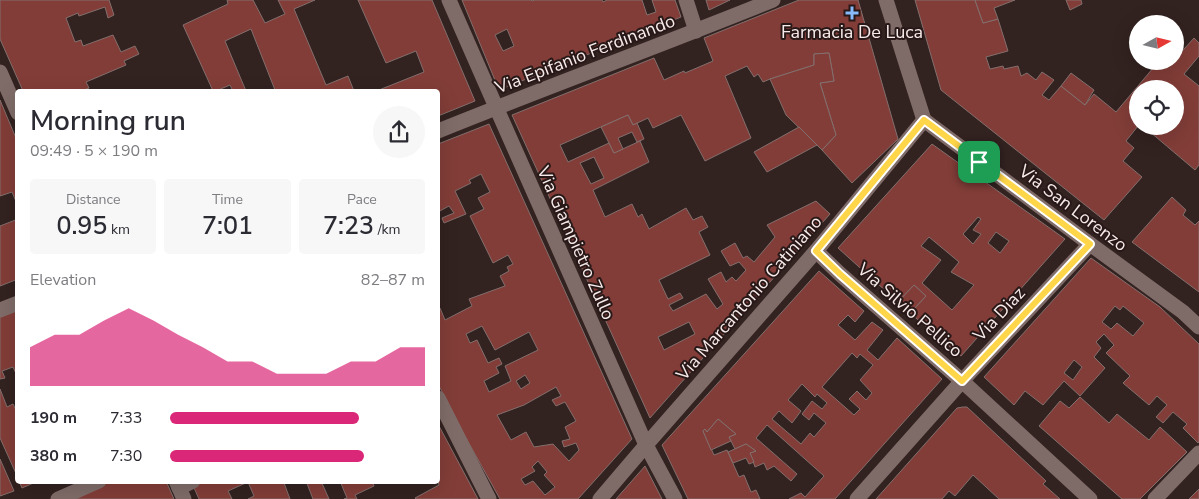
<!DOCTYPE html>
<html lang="en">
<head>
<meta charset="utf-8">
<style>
  :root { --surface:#fff; --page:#f7f7f7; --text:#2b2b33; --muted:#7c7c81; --accent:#db2777 }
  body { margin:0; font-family:"Nunito Sans",sans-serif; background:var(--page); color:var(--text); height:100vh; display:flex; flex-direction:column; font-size:19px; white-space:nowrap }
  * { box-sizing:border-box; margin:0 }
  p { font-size:16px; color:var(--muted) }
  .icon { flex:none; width:28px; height:28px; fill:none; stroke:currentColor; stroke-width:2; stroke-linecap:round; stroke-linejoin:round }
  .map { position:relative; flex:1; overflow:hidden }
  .drawer { position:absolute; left:15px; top:89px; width:425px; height:395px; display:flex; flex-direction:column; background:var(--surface); border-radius:5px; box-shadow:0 5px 20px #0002 }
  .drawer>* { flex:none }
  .needle { width:32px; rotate:82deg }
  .controls { position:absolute; left:1129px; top:15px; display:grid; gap:10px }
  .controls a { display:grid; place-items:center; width:55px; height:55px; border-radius:50%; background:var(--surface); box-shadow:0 5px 20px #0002; font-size:25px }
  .pin { position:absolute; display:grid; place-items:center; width:42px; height:42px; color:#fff; margin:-21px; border-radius:10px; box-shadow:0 2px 8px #0006 }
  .round { display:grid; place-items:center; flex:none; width:52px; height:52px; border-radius:26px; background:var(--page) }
  .head { display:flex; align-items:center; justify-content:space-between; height:85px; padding:0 15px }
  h1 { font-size:28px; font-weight:600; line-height:38px }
  .metrics { display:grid; grid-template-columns:repeat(3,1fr); gap:8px; height:85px; padding:5px 15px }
  .metrics div { display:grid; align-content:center; border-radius:5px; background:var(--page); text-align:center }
  .metrics b { font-size:25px; font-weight:600 }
  .metrics small { font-size:14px; font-weight:400 }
  .metrics p { font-size:14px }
  .chart { height:140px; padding:10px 15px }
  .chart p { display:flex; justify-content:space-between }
  .chart svg { width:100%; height:90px; margin-top:5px; fill:var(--accent); opacity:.7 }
  ul { padding:0 15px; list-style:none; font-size:16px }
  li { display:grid; grid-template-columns:80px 60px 1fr; align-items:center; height:38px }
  li i { height:12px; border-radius:6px; background:var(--accent) }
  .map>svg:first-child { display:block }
  .building { fill:#823d38; stroke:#836f6d; fill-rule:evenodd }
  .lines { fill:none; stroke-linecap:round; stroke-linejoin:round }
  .minor { stroke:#7f6c69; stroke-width:15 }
  .route-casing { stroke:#fff; stroke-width:10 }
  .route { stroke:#ffd54a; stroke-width:6 }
  .poi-dot { fill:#87bbfb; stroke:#281817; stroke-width:2 }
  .labels { text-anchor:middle; stroke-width:4; stroke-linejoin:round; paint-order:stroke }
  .poi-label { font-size:18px; fill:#f7ebea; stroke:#281817 }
  .street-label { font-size:18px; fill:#f7ebea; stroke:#281817 }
</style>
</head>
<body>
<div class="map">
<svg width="1199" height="499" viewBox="0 0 1199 499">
  <rect width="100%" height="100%" fill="#322220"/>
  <g class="building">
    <path d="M0,0h109l5,15 -6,3 -3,-11 -26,9 -1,-3 -12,5 9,24 6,-2 2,6 30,-11 8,17 14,-6 4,8 -15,7 2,4 -40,17 3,6 -7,3h-59l-23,-52z"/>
    <path d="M227,0h26l12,23 20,-9 -7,-14h37l-21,9 32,76 22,-9 6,15h-83l4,-1 -24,-61 -26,12 21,50h-13l-3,-6 -14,6h-3l-30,-66 45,-21z"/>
    <path d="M358,0h74l43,101 -37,15v-25h-58l-1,-1 45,-18 -8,-21 -30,12z"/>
    <path d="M462,0h69l1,1 3,-1h67l1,2 4,-2h35l5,15 9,-3 -4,-12h23l6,17 -182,73zM507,29l7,17 -11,5 -8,-16z"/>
    <path d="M706,0h24l-21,10z"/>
    <path d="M799,0h59l40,139 -46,44 -30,-33 14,-15 -16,-52 14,-2 -5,-28 -15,1v11l-44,14 -7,3 -5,-8 -4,3 -7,-11 -22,10 26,62 -46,23 -24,-46 -28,13 -5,-10 -15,7 -5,-10 -68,30 8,17 41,-19 5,10 26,-12 9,21 -56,28 12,27 27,-13 6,13 4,-3 7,15 37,-21 7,12 9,-4 6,11 -9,5 11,23 -51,25 9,19 12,-6 3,5 -14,7 4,6 33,-17 11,15 6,-5 -15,-25 13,-7 5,10 6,-5 4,4 10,-11 -7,-8 -9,4 -9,-15 14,-8 8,15 4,-2 7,6 21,-25 -8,-12 49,-24 14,13 -180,204 -138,-303 142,-57 10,22 20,-9 1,2 28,-12 -9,-23zM594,157l10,21 -13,6 -11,-21zM689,322l6,12 -31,16 -6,-13z"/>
    <path d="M915,0h60l8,23 15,-4 10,32 -22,6 4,12 13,-3 1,3 14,-3 3,10 6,-3 9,7 6,-8 12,8 -12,15 7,5 12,-14 24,19 9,-11 22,18 43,-51h2l7,6 5,-6h2v-2l19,-21 5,5v13l-15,18 15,12v79l-4,5 -52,-44h32v-37h-37v37l-12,15 8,7 -11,13 19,16 -38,43 -163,-130z"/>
    <path d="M975,0h40l-21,8 4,11 -15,4z"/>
    <path d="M1066,0h15l1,4 -12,6z"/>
    <path d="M829,53l5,28 -14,2 16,52 -14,15 -36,-35 -16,-36 44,-14v-11z"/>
    <path d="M1071,73l23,17 -9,15 -24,-19z"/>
    <path d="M0,100l18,43v63l-6,-14 -12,4z"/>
    <path d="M628,115l5,10 4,-2 7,16 -7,3 -5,-10 -14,6 5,11 -9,4 -13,-26z"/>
    <path d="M489,124l143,315 -54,60h-78l-38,-68 -24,-47v-75l2,-1 5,12 27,-14 -3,-7 36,-13 -5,-10 9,-5 -2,-4 6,-3 -5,-9 -15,8 -23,-47 14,-7 -6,-11 12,-6 -9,-18 -12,6 2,3 -16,8 11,23 -22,9 -2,-5 12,-5 -5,-7 -11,6v-68zM482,326l13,24 34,-18 9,18 -33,16 6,15 -22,11 -5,-11 15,-8 -3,-6 6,-3 -3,-6 -11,5 -11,-23 -7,3 -4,-9zM525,375l5,8 -9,6 -5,-8zM556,387l5,9 -9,4 4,6 9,-4 11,19 -11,6 5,12 -8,2 2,6 12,-4 3,7 -10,11 -16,-17 -19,3 -8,-15 -15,8 -14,-25 27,-10zM538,461l9,11 -3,3 11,12 -10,8 -12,-14 -8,4 -4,-6 14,-8 -3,-4z"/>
    <path d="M799,127l18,18 -50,27 -13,-20z"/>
    <path d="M932,144l133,95 -104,117 -51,-43 16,-17 -12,-11 -16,17 -60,-54zM978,217l3,2 -8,11 8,4 -8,10 -10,-10zM996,232l13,9 -9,12 -12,-10zM929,237l30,25 -8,10 23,13 -22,25 -30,-27 19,-23 -20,-14z"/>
    <path d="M1172,197l14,13 -3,5 12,10 4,-4v71l-67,-50z"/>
    <path d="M18,219v60l-18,7v-60z"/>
    <path d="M1091,258l69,49 39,37v98l-1,1 -15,-15 4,-4 -14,-12 -10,11 -7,-6 11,-12 -10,-9 -8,9 -26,-22 7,-7 -24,-23 8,-8 -10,-11 -8,8 5,6 -7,9 11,11 -25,28 -16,-15 -21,24 -18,-14 -11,14 -30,-28zM1115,306l5,4 3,-4 21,17 -11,13 -16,-13 -6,6 -9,-7zM1074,360l8,7 -9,13 -9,-7z"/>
    <path d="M819,271l45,40 -9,11 -7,-7 -10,10 17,15 17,-18 11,8 -16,20 11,10 19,-22 45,41 -107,120h-46l12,-6 4,4 19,-21 -57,-51 -11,13 41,36 -6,7 -17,-15 -7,4 -3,-7 -9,4 -5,-14 6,-2 -10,-7 -11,5 -6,-12 7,-3 -18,-15 -11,13 -2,-3 -2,2 11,24 13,-5 12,27 5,-2 7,17 5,-2 4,9h-72l-26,-54zM852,353l5,5 3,-4 13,11 -13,15 12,13 -6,7 -9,-9 -8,8 11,10 -6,6 -32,-28zM802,384l13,13 2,-3 10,9 -5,6 -10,-8 -10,13 7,6 5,-7 12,10 -12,14 -4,-4 -9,11 -29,-25 7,-8 13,12 9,-12 -13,-11z"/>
    <path d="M914,285l12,11 -16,17 -12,-11z"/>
    <path d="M18,309v69l-5,-11 -11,4 3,7 -5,1v-63z"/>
    <path d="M0,389l7,18 6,-3 5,10v64l-18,-40z"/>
    <path d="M1080,397l29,26 8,-9 32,26 11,-13 27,25 -47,47h-18l-83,-73 21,-25 9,7z"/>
    <path d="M963,407h4l79,74 -3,3 17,15h-61l-26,-24 -18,21 -6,-5 -7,8h-66l81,-91z"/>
    <path d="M718,419l18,15 -7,3 2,4 -20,9 -8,-19 2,-2 2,3z"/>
    <path d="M438,424l40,75h-62l-1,-1 24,-13 -1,-4z"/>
    <path d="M746,444l10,7 -6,2 4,9 -5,2 -3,-6 -13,5 -5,-11z"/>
    <path d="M0,459l14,32 -14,5z"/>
    <path d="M645,466l17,33h-46z"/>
    <path d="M19,481h19l-16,7z"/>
    <path d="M110,481h56l8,18h-110z"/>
    <path d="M191,481h98l-5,2 6,16h-42l6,-3 -6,-14 -20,9 4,8h-33z"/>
    <path d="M306,481h15l8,18h-16z"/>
    <path d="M340,481h38l-5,3 1,2 -19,9 2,4h-13l3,-1z"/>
    <path d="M1199,489v10h-10z"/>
  </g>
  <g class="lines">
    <g class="minor">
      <path d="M449,0l47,107 150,338 29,54"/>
      <path d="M686,0l10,31"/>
      <path d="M886,0l38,120"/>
      <path d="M0,72l18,41"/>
      <path d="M924,120l166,124 93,68 16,15"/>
      <path d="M438,131c111,-45 224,-86 335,-131"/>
      <path d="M816,251l24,23 122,107 128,118"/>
      <path d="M0,310l18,-7"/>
      <path d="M438,398l51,101"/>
      <path d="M176,481l8,18"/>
      <path d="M179,488l14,-7"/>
      <path d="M58,499l41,-18"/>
      <path d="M600,499l46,-54 170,-194 108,-131"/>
      <path d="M857,499l105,-118 128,-137"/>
      <path d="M1155,499l44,-46"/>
    </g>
  </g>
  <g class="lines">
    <g class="route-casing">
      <path id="route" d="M924,120l166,124 -128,137 -122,-107 -24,-23z"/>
    </g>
    <use href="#route" class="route"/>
  </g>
  <path class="poi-dot" d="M849.5 5.5h5v5h5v5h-5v5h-5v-5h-5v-5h5z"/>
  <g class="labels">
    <g class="poi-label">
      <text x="852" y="38">Farmacia De Luca</text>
    </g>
    <g class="street-label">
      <text transform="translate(585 54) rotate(-21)" y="6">Via Epifanio Ferdinando</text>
      <text transform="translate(1073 208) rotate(37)" y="6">Via San Lorenzo</text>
      <text transform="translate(576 243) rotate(66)" y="6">Via Giampietro Zullo</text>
      <text transform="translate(749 298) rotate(-49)" y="6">Via Marcantonio Catiniano</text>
      <text transform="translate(910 310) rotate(41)" y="6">Via Silvio Pellico</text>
      <text transform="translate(999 314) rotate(-47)" y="6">Via Diaz</text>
    </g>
  </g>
</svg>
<div class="controls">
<a><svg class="needle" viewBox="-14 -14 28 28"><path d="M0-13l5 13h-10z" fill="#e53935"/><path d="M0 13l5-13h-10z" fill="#7c7c81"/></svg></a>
<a><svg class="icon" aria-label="locate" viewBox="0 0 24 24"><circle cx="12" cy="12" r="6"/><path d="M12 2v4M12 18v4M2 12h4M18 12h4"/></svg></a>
</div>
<div class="pin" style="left:979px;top:162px;background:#1e9e55"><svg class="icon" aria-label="arrive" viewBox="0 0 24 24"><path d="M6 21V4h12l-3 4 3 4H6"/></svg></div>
<section class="drawer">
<div class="head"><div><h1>Morning run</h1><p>09:49 · 5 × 190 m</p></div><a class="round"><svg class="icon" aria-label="share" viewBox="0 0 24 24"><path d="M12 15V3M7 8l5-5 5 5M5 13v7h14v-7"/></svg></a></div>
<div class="metrics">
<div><p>Distance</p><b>0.95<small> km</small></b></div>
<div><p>Time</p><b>7:01</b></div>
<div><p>Pace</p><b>7:23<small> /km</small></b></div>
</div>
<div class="chart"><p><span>Elevation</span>82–87 m</p>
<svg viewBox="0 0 160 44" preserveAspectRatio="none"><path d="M0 44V25L10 19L20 19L30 12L40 6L50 12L60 19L70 25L80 32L90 32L100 38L110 38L120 38L130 32L140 32L150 25L160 25V44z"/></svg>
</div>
<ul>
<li><b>190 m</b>7:33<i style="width:74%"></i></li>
<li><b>380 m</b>7:30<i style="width:76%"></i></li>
</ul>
</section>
</div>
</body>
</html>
